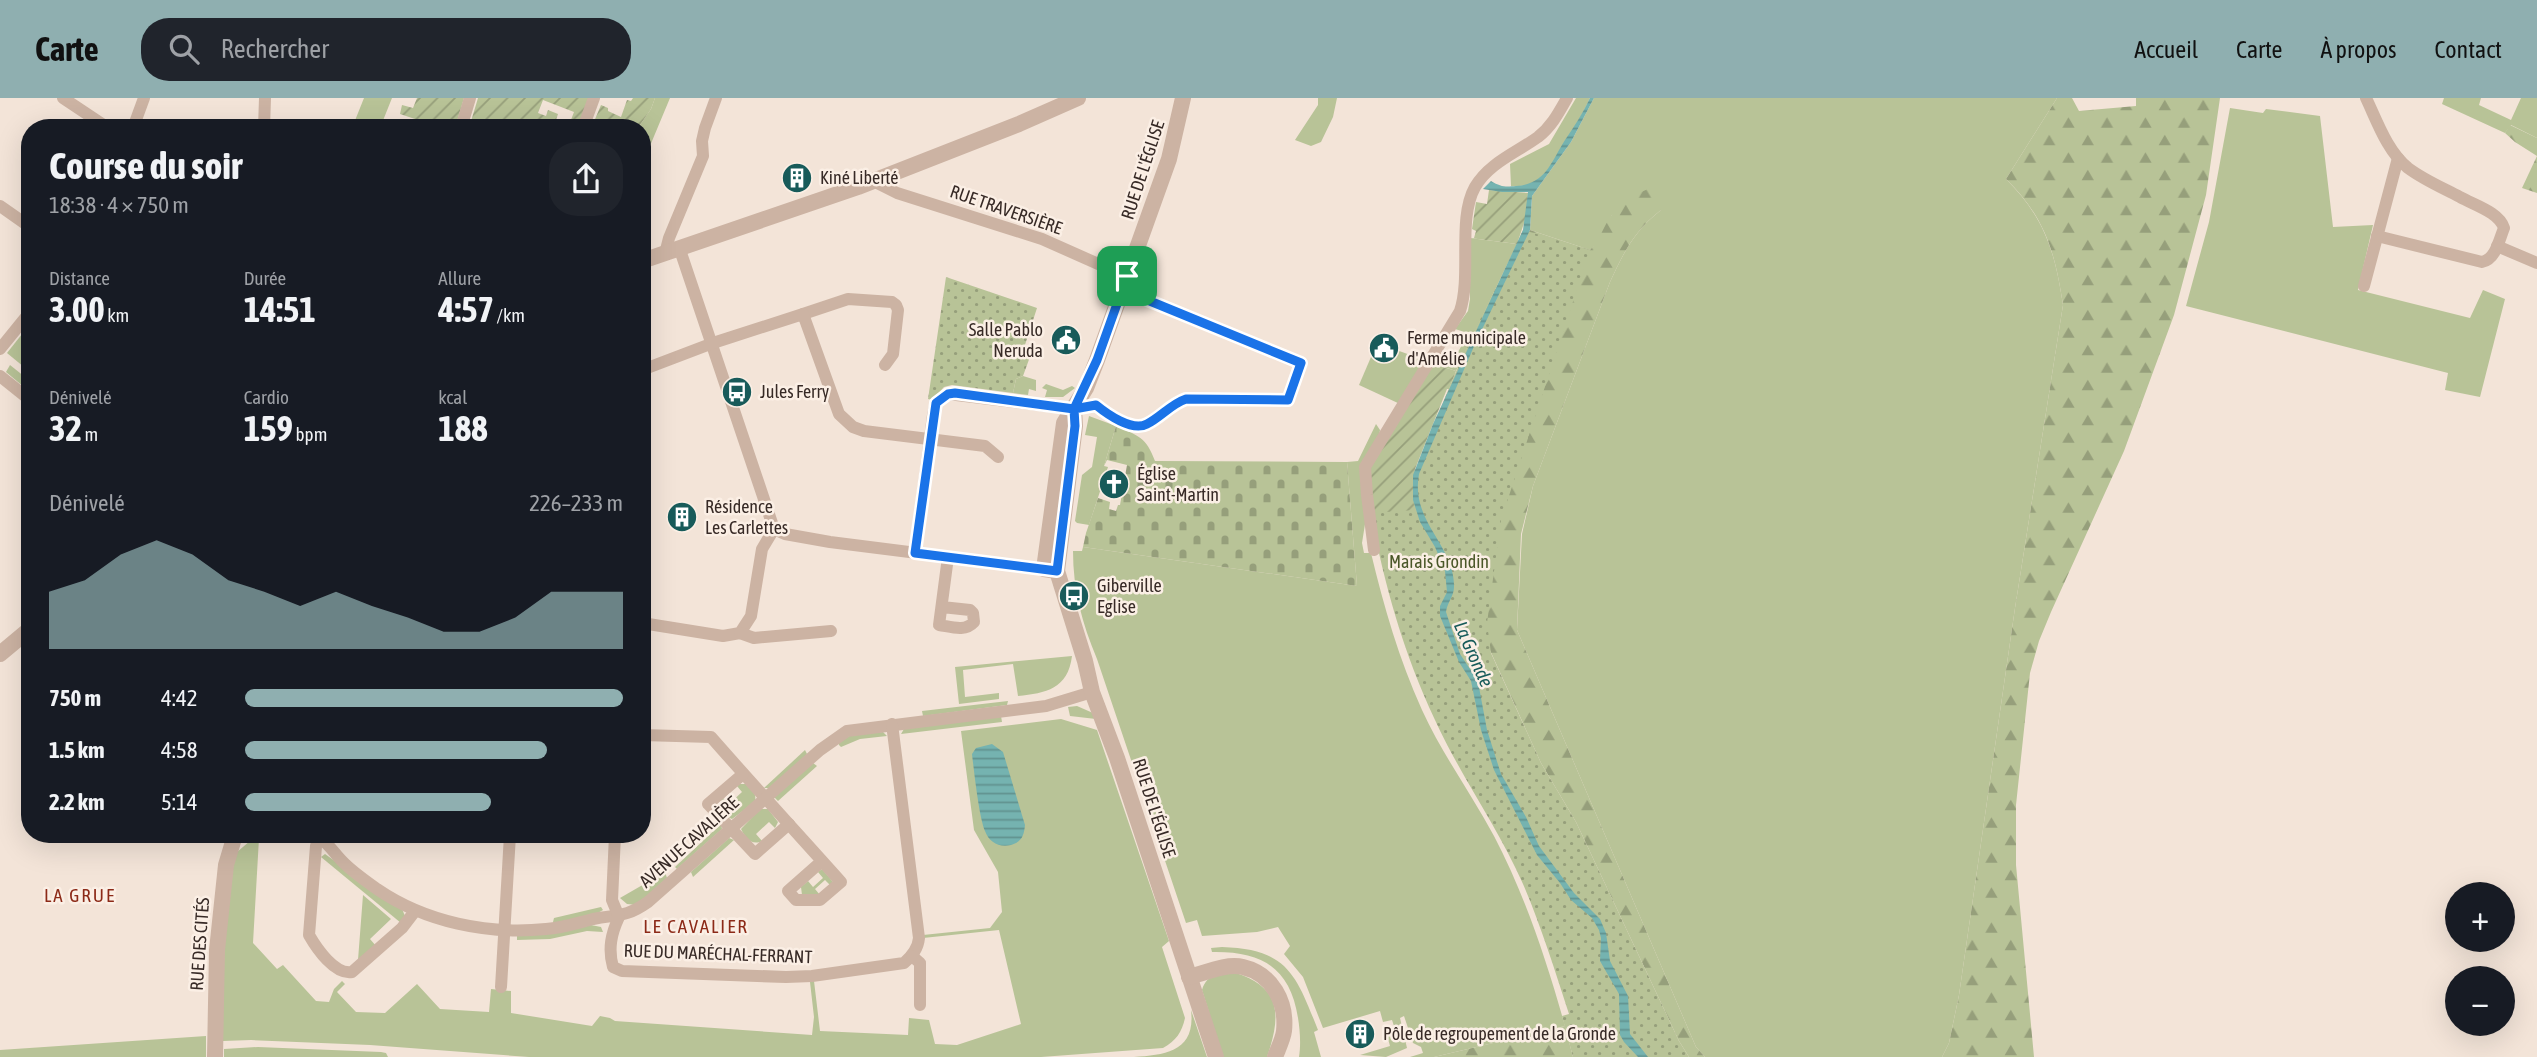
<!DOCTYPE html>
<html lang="fr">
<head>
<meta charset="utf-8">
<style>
  :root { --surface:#171b24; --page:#20242c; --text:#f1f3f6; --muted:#9ea1a6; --accent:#8fafb0 }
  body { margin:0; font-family:"Asap Condensed",sans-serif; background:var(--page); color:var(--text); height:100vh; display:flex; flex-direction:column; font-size:26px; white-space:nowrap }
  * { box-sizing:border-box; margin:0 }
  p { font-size:23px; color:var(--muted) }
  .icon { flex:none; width:38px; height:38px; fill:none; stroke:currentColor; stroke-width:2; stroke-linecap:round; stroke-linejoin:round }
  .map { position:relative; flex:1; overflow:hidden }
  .panel { position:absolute; left:21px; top:21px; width:630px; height:724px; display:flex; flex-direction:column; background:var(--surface); border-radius:28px; box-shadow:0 7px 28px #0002 }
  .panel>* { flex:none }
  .buttons { position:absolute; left:2445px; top:784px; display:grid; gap:14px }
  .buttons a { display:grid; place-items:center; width:70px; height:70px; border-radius:50%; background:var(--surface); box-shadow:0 7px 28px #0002; font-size:35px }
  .pin { position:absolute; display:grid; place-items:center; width:60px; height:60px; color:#fff; margin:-30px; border-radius:14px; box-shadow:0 4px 10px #0006 }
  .round { display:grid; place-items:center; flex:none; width:74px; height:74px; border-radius:28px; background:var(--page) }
  .summary { display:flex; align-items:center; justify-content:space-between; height:119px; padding:0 28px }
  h1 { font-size:38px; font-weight:700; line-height:52px }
  .stats { display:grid; grid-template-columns:repeat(3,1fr); gap:10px; height:119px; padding:7px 28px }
  .stats div { display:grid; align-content:center }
  .stats b { font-size:35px; font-weight:700 }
  .stats small { font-size:19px; font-weight:400 }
  .stats p { font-size:19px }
  .chart { height:196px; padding:14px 28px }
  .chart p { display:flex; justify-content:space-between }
  .chart svg { width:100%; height:126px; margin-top:7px; fill:var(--accent); opacity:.7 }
  ul { padding:0 28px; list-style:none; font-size:23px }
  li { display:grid; grid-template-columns:112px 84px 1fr; align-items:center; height:52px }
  li i { height:18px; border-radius:9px; background:var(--accent) }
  header { display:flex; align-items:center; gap:42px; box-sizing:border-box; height:98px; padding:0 35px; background:var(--accent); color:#111 }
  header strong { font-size:33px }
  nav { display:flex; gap:38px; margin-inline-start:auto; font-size:24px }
  .search { width:490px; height:63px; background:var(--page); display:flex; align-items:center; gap:18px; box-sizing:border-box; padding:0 24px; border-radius:28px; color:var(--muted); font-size:26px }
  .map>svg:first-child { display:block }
  .grass { fill:#b8c397 }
  .forest { fill:url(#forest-firs) }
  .cemetery { fill:url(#cemetery-stones) }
  .park { fill:url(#park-dots) }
  .garden { fill:url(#garden-furrows); fill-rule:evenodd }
  .water { fill:url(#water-rules) }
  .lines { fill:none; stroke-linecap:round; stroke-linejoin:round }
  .minor { stroke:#ccb3a3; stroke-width:12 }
  .tertiary { stroke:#ccb3a3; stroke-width:16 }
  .route-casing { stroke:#fff; stroke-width:14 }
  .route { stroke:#1a73e8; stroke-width:9 }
  .labels { text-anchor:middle; stroke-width:5; stroke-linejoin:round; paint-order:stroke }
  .street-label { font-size:18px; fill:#372a26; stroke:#fbefe5 }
  .poi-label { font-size:18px; fill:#372a26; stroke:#fbefe5; text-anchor:start }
  .park-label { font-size:18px; fill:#4a5728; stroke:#fbefe5 }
  .water-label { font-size:19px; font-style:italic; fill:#185b5a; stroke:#fbefe5 }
  .neighbourhood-label { font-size:19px; letter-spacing:2px; fill:#8c2a18; stroke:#fbefe5 }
</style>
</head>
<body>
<header>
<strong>Carte</strong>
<div class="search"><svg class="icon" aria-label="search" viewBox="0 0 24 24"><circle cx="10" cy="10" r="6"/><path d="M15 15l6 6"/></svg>Rechercher</div>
<nav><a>Accueil</a><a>Carte</a><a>À propos</a><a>Contact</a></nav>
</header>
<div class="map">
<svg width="2537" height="959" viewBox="0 0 2537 959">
  <defs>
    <pattern id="forest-firs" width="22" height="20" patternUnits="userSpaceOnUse" patternTransform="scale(1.75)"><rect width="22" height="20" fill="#b8c397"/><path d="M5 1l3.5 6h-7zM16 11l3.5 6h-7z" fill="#969f7b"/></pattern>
    <pattern id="cemetery-stones" width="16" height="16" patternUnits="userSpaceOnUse" patternTransform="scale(1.75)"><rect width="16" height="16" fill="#b8c397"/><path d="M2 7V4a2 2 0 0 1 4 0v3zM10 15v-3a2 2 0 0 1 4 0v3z" fill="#969f7b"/></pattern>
    <pattern id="park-dots" width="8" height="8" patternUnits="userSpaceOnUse" patternTransform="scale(1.75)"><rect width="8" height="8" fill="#b8c397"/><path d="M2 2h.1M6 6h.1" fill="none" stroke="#969f7b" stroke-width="1.8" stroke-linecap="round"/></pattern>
    <pattern id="garden-furrows" width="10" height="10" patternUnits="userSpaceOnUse" patternTransform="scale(1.75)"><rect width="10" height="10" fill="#b8c397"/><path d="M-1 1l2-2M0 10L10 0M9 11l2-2" fill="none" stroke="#969f7b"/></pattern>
    <pattern id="water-rules" width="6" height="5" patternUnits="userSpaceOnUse" patternTransform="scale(1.75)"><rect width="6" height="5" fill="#75b3b0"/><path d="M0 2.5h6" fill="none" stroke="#61928f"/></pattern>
  </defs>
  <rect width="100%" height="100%" fill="#f3e4d8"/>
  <g class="grass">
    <path d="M364,0h28l-12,30h-28z"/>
    <path d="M655,0h15l-28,67v-37h-4l13,-19z"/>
    <path d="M1318,0h19l-4,19 -12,25 -10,4 -16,-6 23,-35z"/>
    <path d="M1576,0h14c-10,21 -37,74 -56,85 -7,3 -15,3 -23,3l-1,-22 39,-20z"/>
    <path d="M1594,0h463l-51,81c39,39 49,73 57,126l-48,303 -56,387 -10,48 -7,14h-237l-9,-10 -179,-417 5,-96 11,-48 77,-204c14,-30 24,-51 51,-72l-49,5 -14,27 -8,8 -60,-20 2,-34 39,-54z"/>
    <path d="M2444,0h37l-2,7 32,15 10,-22h16v40l-26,-13 -6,8 -63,-29z"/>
    <path d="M2230,10l33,5 3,-4 54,7 13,111 40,-2 -15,65 112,28 13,-28 22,9 -25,98 -35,-7 3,-17 -262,-67 23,-84z"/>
    <path d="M1470,140l47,6 -61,127 -24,-8 4,-2 17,1 15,-29 -13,-4 13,-18 2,-12z"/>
    <path d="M30,226v48l-23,-19z"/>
    <path d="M1377,245l50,18 -27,43 -41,-19z"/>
    <path d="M10,267l20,16v11l-24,-20z"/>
    <path d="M1023,278l13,4v11l-7,-2 -1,6 -15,-2 3,-14z"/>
    <path d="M1046,286l17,6 9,-4 3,2 -12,9h-18l2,-7 -5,-2z"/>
    <path d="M1089,318l27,10 -12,40 4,1 -19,58 -12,-2 -2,-2 7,-46 10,-8 5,-30 -12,-2z"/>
    <path d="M1376,326l4,6 -18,113 2,10h7c13,54 28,106 51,157 20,44 49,83 72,126 31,59 53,126 71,190l-131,31h-24l13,-4 -2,-6 -8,-4 -9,-27 -4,2 7,30 -21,9 -26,-2 30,-9 -3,-11 9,-3 -4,-12 -9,2 -3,-11 -57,17 -20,-51 -19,-23 6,-8 -12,-19 -21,5 -55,4 -5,-16 -11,3 -89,-264c-15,-36 -24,-69 -24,-108h9l1,-4 274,39 -10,-124 11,-1z"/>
    <path d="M1072,558c-4,33 -26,37 -54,40l-5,-32 -50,6 2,27 34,-4v6l-40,5 -4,-37z"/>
    <path d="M1008,603l-1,4 -84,11 -1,-5z"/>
    <path d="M1077,608l16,7 3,6 -26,-3 -2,-9z"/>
    <path d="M1001,618l1,6 -101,12 3,-5z"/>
    <path d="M1061,621l36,11 72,211 -7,6 23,71c-3,14 -9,23 -22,30l-122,9h-512l-159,-12 -119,-5 -28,1 -1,-60 8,-103 7,-26 13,-11 9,-3 -6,105 24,26 6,-4 33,36 13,1 5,-13 8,-8 3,3 -8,8 19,20 29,1 32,-29 23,25 49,3 2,-23 20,2v22l81,13 8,-10 10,2 5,3 197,14 2,-18 -4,-35 4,-1 6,50 88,4 1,-17 20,2 6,24 22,1 64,-21 -22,-94 -76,8v-3l67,-7 12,-16 -4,-40 -24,-42 -13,-99z"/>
    <path d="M883,634l4,4 -27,3 -19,8 -2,-2v-3l12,-7z"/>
    <path d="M805,652l2,4 -36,34h-7z"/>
    <path d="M813,665l4,3 -39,35 -4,-4z"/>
    <path d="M739,686h7c6,6 11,9 9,18l-23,17c-8,-4 -15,-13 -9,-21l6,6 13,-12 -5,-6z"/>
    <path d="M760,711h8l10,13 -3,6 -6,-6 -13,12 6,7c-10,5 -17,-3 -21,-12z"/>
    <path d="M721,726l1,5 -45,40 -2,-2z"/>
    <path d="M729,740l5,2 -41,37 -2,-5z"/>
    <path d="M325,756l77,55 3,7 -4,7 -80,-66z"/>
    <path d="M822,771l11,13 -3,3 -5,-5 -10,9 5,6h-18l-1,-8 7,-6 5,6 10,-9 -5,-6z"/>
    <path d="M665,774l2,6 -30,27 -10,-1 -7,-6z"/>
    <path d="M363,797l28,24 -21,20 6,7 -18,14z"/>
    <path d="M601,809l2,3 -7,4 -39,9 -4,-1 1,-4z"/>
    <path d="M591,827l10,2 2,5 -16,-1 -37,8 -33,1v-5z"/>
    <path d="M1222,849c66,2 74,28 96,83l-4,2 7,25h-22c2,-12 1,-27 -1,-39 -8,-51 -37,-67 -86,-66l-1,-4z"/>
    <path d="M1236,875c46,15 45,43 31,84h-44l-21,-67c5,-17 18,-16 34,-17z"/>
    <path d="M1191,912l16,47h-73c32,-2 62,-6 57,-47z"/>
    <path d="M206,938v21h-206v-7z"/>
    <path d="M258,949l123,5 5,1 2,4h-164v-8z"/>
  </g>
  <g class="forest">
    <path d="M2057,0h15l7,13 57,-5v-8h84l-14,97 -32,120 -50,136 -73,161 -12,29 -9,32 -14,132v60l18,192h-92l7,-14 10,-48 56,-387 48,-303c-8,-53 -18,-88 -57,-126z"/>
    <path d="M2510,27l27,13v55l-15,-5 15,-32 -22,-14 -10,-9z"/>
    <path d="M1648,91l13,21c-27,21 -37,42 -51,72l-77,204 -12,48 -4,96 179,417 9,10h-16l-10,-16 -103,-219 -35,-59 -62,-137 44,-384 7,-12 60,20c10,-10 13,-23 21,-34 8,-11 24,-22 37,-27z"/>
    <path d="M1565,928l8,31h-139z"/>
  </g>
  <path class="cemetery" d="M1116,328c23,10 30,11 39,35l192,1 10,124 -274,-39 3,-14 12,-35 12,4 -1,7 7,2 2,-6h2l7,-40 -20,-5 -3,6z"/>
  <g class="park">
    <path d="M1523,132l67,20 -89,270 -14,103 4,30 50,110 35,59 103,219 10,16h-116l-11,-41 7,-2c-14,-43 -28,-88 -46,-130 -25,-57 -62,-107 -88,-164 -31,-66 -51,-135 -64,-207l40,-23c18,-52 36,-101 59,-149 17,-37 37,-73 53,-111z"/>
    <path d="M946,179l91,31 -14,43 8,3 -8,22 -7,3 -3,14 -61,-8 -8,2 -12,13 -4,-1z"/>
  </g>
  <g class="garden">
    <path d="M417,0h47l-9,30 -42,-1 2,-8 -15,-5 2,-9 11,3z"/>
    <path d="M478,0h111l-12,30h-18l-16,-8 -2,5 -6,-2 -2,5 -46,-2 -4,2 -8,-3 -2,3h-4zM543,2l31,12 -5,13 -13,-5 2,-6 -10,-4 -2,6 -8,-3z"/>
    <path d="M633,0h22l-4,11 -13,19h-21l-13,-7 -3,6 -8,-3 8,-19 7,3v3l13,6 6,-17 4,1z"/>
    <path d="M1489,92l39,3 -2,24 -9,27 -47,-6h4l2,-7 -4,-2 4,-27 11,2z"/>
    <path d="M1431,265l25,8 -7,18h-2l-32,80 -2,31 2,10 -44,3 -3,-40z"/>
  </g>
  <g class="water">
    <path d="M1590,0h4l-23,44 -39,54 -2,34 -55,114 -56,130c-9,48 36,71 35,113 0,9 -7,16 -8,25l14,42 14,21 5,12 8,43 14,44 25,43 13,29 35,47 26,26 6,14 4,28 18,35 2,38 18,23h-10l-14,-15 -4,-7 -1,-41 -19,-33 1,-23 -2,-8 -7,-12 -21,-18 -11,-17 -23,-28 -43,-85 -13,-40 -10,-49 -12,-19 -19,-46v-10l7,-14 -2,-21 -10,-24 -15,-25 -7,-22v-25l20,-51 90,-194 5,-38h-26l-19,-3 8,-8c10,6 14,6 25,5 30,-2 35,-24 49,-46 9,-13 18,-27 25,-42z"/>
    <path d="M992,646l11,8 22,73c-1,10 -3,17 -14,20 -12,3 -22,-3 -26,-14 -6,-14 -11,-60 -13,-77l4,-6z"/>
  </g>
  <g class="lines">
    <g class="minor">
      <path d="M63,0l45,30"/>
      <path d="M2366,0c11,23 21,53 42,70 16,12 35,20 52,29 14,8 39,15 44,31 -5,12 -8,31 -22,34l-105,-26"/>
      <path d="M133,30l11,-30"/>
      <path d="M264,30l1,-30"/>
      <path d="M461,30l9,-30"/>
      <path d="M583,30l11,-30"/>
      <path d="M873,83l24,12 145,46 81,36 13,4 6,8 -2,10 161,66 -13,37 -102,-1c-15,5 -24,18 -38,25 -16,8 -41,-10 -52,-19l-22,4 -126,-15 -12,9 -3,12 -18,138"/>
      <path d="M0,108l30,21"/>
      <path d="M2497,148l40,17"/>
      <path d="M680,152l94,279 11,5 45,8 214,27"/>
      <path d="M665,156l4,-16 34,-82 -1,-15 3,-13 11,-30"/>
      <path d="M2364,188l34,-128"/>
      <path d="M803,216l45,-15 44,3 4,3 2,5 -5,44 -8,11"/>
      <path d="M0,251l30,-37"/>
      <path d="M642,272l71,-27 90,-29 36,100 14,13 11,4 121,15 13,11"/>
      <path d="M0,278l30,24"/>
      <path d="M1374,452l-7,-55 -2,-28 95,-156c12,-36 -3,-92 15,-124 14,-24 41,-34 63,-50 14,-11 21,-25 29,-39"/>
      <path d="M942,509l28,3 3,3 1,9c-9,10 -22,5 -35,3l9,-68"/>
      <path d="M642,525l81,13 17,-3 11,-17 11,-67 12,-20"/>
      <path d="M740,535l14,5 77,-7"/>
      <path d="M642,637l69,2c43,49 87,97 130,145l-21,18h-24l-8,-9 34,-30"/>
      <path d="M743,676l-35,30 47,50 34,-30"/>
      <path d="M312,737c14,3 22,19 32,28 10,10 22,18 33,26 48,33 111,46 169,40 16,-1 31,-6 47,-10 25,-5 32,-1 55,-17l172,-152 27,-19 199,-25 46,-14"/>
      <path d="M615,737l-3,65 7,17c-8,17 -11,32 -6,50l9,4 164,6 26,-1 92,-13c8,-7 14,-14 15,-25l-27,-214"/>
      <path d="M319,739l-3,9 -7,89c8,14 26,40 43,37l50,-44 13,-17"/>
      <path d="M912,858l8,7v42"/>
      <path d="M501,889l9,-152"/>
    </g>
    <g class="tertiary">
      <path d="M642,163l216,-74 161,-63 59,-26"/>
      <path d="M1074,311l1,17 -18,145 28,90 7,31 25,66 99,299"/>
      <path d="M1057,473l-13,-2 20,-146 22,-35 11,-28 72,-201 14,-61"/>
      <path d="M0,556l30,-25"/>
      <path d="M1189,879c16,-4 37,-14 54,-10 29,7 44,35 41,64 -1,8 -6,18 -9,26"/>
      <path d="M215,959l2,-107 9,-85 9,-30"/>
    </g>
  </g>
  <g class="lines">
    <g class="route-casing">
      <path id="route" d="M1127,178l-30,84 -23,49 -119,-16 -7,1 -12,9 -21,150 142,18 18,-145 -1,-17 22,-4c11,9 36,27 51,19 14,-7 24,-20 39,-25l102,1 13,-37 -161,-66 2,-9 -6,-9 -9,-3"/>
    </g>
    <use href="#route" class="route"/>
  </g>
  <defs>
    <g id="building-disc" transform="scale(1.575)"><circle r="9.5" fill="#185b5a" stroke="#fbefe5"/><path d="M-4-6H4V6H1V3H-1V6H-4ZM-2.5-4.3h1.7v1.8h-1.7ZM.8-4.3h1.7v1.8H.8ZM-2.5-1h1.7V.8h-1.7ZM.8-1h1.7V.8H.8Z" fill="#fff"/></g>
    <g id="civic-disc" transform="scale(1.575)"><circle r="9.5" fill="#185b5a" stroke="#fbefe5"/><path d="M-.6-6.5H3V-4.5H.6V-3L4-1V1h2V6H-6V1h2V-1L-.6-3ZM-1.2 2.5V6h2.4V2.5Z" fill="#fff"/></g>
    <g id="bus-disc" transform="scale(1.575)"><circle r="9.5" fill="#185b5a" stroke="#fbefe5"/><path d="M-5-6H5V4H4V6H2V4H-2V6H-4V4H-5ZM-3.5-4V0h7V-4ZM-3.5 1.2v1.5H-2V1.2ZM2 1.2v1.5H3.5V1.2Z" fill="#fff"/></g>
    <g id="church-disc" transform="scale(1.575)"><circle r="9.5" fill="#185b5a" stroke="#fbefe5"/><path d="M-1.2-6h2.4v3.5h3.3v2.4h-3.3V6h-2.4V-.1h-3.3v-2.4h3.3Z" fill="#fff"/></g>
  </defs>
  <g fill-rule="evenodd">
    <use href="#building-disc" x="797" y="80"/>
    <use href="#civic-disc" x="1066" y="242"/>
    <use href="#civic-disc" x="1384" y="250"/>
    <use href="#bus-disc" x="737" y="294"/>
    <use href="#church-disc" x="1114" y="386"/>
    <use href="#building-disc" x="682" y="419"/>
    <use href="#bus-disc" x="1074" y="498"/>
    <use href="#building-disc" x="1360" y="936"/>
  </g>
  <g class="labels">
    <g class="street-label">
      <text transform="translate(1143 72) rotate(-72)" y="6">RUE DE L'ÉGLISE</text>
      <text transform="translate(1006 112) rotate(19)" y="6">RUE TRAVERSIÈRE</text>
      <text transform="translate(1154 710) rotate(72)" y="6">RUE DE L'ÉGLISE</text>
      <text transform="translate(689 744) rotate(-42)" y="6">AVENUE CAVALIÈRE</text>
      <text transform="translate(200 846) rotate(-86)" y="6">RUE DES CITÉS</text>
      <text transform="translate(718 856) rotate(2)" y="6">RUE DU MARÉCHAL-FERRANT</text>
    </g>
    <g class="poi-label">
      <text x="820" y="86">Kiné Liberté</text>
      <text x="1043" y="238" text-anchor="end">Salle Pablo<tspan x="1043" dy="21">Neruda</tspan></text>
      <text x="1407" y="246">Ferme municipale<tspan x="1407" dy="21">d'Amélie</tspan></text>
      <text x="760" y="300">Jules Ferry</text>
      <text x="1137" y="382">Église<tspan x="1137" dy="21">Saint-Martin</tspan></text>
      <text x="705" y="415">Résidence<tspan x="705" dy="21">Les Carlettes</tspan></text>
      <text x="1097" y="494">Giberville<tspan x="1097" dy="21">Eglise</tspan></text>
      <text x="1383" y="942">Pôle de regroupement de la Gronde</text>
    </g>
    <g class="park-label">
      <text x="1439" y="470">Marais Grondin</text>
    </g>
    <g class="water-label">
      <text transform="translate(1474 556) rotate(66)" y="7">La Gronde</text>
    </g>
    <g class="neighbourhood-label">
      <text x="80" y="804">LA GRUE</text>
      <text x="696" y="835">LE CAVALIER</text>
    </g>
  </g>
</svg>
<div class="buttons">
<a>+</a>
<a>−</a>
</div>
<div class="pin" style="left:1127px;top:178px;background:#1e9e55"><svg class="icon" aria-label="arrive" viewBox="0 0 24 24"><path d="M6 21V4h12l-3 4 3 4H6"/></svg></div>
<section class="panel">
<div class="summary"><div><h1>Course du soir</h1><p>18:38 · 4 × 750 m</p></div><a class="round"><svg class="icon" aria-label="share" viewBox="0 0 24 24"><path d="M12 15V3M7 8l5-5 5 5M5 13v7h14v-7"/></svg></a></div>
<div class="stats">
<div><p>Distance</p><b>3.00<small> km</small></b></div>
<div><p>Durée</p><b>14:51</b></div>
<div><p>Allure</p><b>4:57<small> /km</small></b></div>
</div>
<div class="stats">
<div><p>Dénivelé</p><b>32<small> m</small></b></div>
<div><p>Cardio</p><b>159<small> bpm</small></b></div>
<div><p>kcal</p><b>188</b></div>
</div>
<div class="chart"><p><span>Dénivelé</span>226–233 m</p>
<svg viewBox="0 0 160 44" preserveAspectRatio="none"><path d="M0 44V24L10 20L20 11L30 6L40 11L50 20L60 24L70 29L80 24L90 29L100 33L110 38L120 38L130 33L140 24L150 24L160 24V44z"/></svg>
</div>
<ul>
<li><b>750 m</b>4:42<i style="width:100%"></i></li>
<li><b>1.5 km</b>4:58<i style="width:80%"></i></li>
<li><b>2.2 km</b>5:14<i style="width:65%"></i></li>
</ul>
</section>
</div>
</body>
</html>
